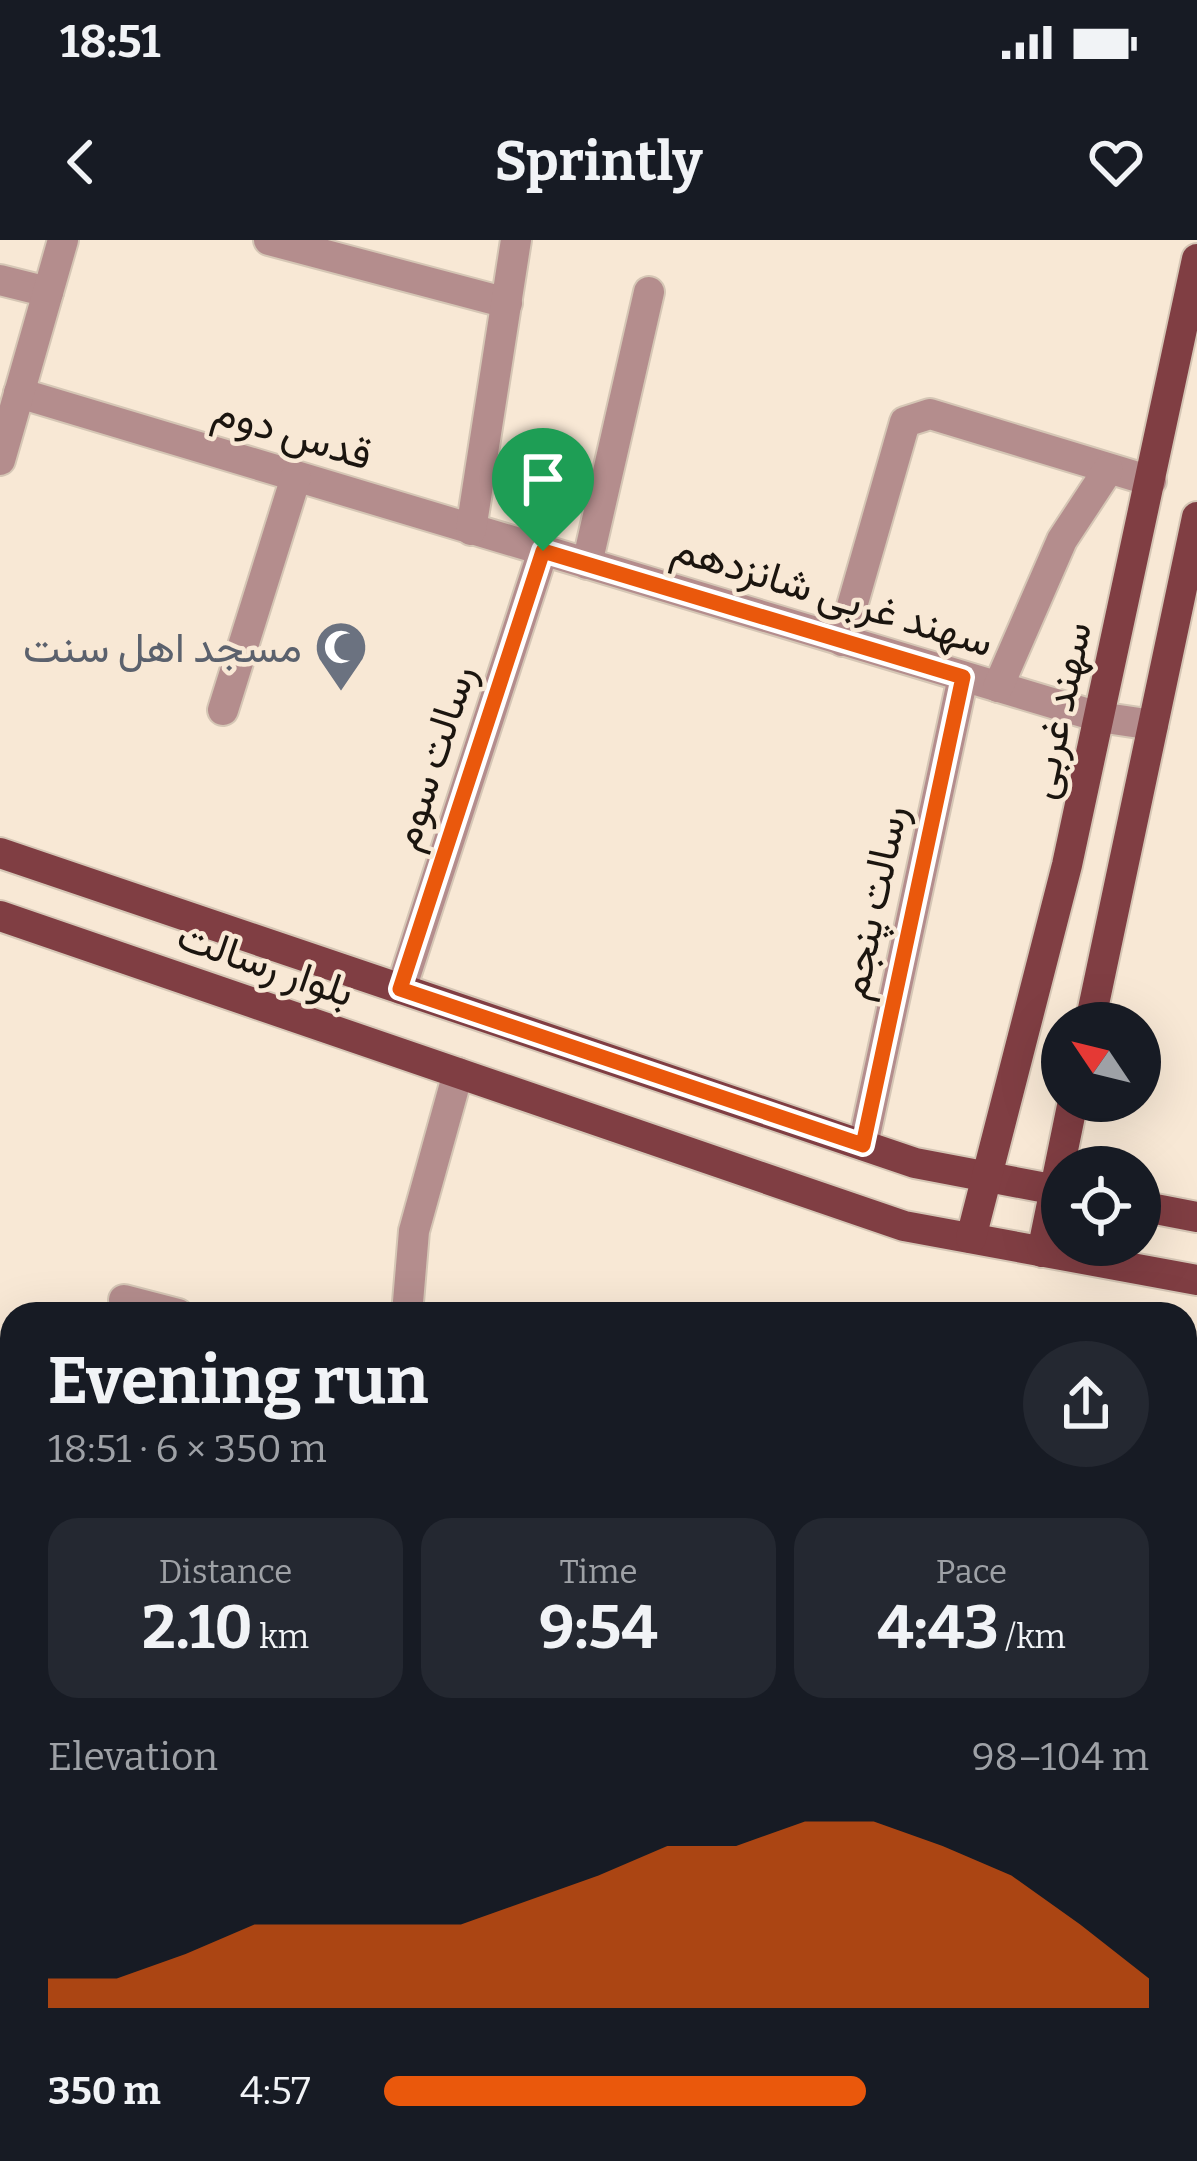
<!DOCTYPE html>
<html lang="en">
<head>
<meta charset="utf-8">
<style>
  :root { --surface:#171b24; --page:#242831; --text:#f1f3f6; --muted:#9ea1a6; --accent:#ea580c }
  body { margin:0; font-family:Bitter,Vazirmatn,serif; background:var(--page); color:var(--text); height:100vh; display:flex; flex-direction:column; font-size:45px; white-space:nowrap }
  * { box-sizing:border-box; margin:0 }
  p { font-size:39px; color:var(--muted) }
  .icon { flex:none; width:66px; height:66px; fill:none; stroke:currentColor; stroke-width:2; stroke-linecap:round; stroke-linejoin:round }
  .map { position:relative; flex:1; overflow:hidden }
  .sheet { position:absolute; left:0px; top:1062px; width:1197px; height:861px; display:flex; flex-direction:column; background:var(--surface); border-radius:36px 36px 0 0; box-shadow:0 12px 48px #0002 }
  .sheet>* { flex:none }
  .needle { width:78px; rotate:305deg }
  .buttons { position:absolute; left:1041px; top:762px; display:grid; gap:24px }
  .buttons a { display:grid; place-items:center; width:120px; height:120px; border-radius:50%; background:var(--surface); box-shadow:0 12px 48px #0002; font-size:60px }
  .pin { position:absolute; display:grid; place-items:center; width:102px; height:102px; color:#fff; margin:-123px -51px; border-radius:50% 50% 50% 0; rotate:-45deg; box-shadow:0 0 12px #0007 }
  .pin .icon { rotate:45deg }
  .round { display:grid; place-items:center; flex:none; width:126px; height:126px; border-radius:63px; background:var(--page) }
  .summary { display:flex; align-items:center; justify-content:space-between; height:204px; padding:0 48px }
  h1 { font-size:66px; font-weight:700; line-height:90px }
  .figures { display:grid; grid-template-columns:repeat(3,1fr); gap:18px; height:204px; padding:12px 48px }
  .figures div { display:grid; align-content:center; border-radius:30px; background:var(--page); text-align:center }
  .figures b { font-size:60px; font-weight:700 }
  .figures small { font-size:33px; font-weight:400 }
  .figures p { font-size:33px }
  .chart { height:336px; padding:24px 48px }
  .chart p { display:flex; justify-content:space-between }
  .chart svg { width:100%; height:216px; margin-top:12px; fill:var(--accent); opacity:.7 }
  ul { padding:0 48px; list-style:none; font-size:39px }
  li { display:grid; grid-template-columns:192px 144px 1fr; align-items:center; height:90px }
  li i { height:30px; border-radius:15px; background:var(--accent) }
  .status { display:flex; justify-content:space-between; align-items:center; height:84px; padding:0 60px; background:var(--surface); direction:ltr }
  .status svg { height:33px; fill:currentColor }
  header { display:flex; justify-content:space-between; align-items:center; height:156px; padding:0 48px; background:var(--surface); font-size:54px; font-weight:700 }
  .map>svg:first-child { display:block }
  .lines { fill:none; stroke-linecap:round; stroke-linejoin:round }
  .minor-casing { stroke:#d5c6b5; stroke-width:34 }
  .tertiary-casing { stroke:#d5c6b5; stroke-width:34 }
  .primary-casing { stroke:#d5c6b5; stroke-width:34 }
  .minor { stroke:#b48d8d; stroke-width:30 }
  .tertiary { stroke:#b48d8d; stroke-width:30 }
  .primary { stroke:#803e43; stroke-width:30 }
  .route-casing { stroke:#fff; stroke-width:24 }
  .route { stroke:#ea580c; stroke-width:15 }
  .labels { text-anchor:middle; stroke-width:9; stroke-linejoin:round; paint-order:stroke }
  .street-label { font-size:42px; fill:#1b150f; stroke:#f8e8d5 }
  .worship-label { font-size:42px; fill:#5b616d; stroke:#f8e8d5; text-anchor:end }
</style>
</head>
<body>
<div class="status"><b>18:51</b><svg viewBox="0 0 49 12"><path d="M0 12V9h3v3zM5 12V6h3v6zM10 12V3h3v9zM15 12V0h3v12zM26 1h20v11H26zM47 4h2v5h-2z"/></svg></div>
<header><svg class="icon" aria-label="back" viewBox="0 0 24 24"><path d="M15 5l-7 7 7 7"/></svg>Sprintly<svg class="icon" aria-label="heart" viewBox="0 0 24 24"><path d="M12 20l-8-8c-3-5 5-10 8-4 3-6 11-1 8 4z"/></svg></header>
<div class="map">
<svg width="1197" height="1921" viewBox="0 0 1197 1921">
  <rect width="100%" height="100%" fill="#f8e8d5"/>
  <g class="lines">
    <g class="minor-casing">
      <g id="minor">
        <path d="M269,0l238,63"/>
        <path d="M0,40l48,12"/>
        <path d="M19,153l1080,324 54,8"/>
        <path d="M471,290l45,-290"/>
        <path d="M587,324l62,-272"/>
        <path d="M842,401l63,-219 25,-8 221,67"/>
        <path d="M998,447l64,-147 46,-70"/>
        <path d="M223,470l73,-233"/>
        <path d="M401,749l142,-438"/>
        <path d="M863,905l100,-468"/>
        <path d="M124,1060l54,14"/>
        <path d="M407,1074l7,-83 44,-158"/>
        <path d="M0,1445l12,-1"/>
        <path d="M1185,1702l12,-1"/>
        <path d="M318,1921l3,-10"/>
        <path d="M900,1921l4,-10"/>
      </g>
    </g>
    <g class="tertiary-casing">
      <g id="tertiary">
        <path d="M0,220l63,-220"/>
        <path d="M0,1811l12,5"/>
        <path d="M265,1911l31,10"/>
        <path d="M716,1911l56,10"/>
        <path d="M608,1921l68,-10"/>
      </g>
    </g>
    <g class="primary-casing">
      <g id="primary">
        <path d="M0,613l915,310 147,28"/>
        <path d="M0,676l904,310 293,54"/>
        <path d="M1090,783l107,-506"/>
        <path d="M1140,966l57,11"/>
        <path d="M971,998l96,-373 130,-606"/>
        <path d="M1042,1012l31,-151"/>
      </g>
    </g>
    <use href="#minor" class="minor"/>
    <use href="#tertiary" class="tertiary"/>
    <use href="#primary" class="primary"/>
  </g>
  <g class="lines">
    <g class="route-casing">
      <path id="route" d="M543,311l420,126 -100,468 -463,-156z"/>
    </g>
    <use href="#route" class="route"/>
  </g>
  <defs>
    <g id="mosque-pin" transform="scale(2.7)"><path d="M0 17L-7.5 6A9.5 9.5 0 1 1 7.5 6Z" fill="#6b7280" stroke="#f8e8d5"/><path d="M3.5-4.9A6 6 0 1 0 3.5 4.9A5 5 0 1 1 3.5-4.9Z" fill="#fff"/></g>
  </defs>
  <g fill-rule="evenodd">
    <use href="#mosque-pin" x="341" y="407"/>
  </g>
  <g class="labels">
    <g class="street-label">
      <text transform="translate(293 192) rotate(17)" y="15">قدس دوم</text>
      <text transform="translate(833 354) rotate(17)" y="15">سهند غربی شانزدهم</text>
      <text transform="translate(1058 470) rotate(-78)" y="15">سهند غربی</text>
      <text transform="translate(432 517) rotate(-72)" y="15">رسالت سوم</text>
      <text transform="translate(872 662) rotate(-78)" y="15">رسالت پنجم</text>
      <text transform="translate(266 723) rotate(19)" y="15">بلوار رسالت</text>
    </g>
    <g class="worship-label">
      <text x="302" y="422">مسجد اهل سنت</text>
    </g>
  </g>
</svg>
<div class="buttons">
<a><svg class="needle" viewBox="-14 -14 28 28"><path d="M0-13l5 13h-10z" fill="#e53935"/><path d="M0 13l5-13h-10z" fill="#9ea1a6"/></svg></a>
<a><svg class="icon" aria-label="locate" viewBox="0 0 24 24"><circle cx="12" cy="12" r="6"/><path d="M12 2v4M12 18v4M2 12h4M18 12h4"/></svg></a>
</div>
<div class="pin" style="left:543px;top:311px;background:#1e9e55"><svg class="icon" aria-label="arrive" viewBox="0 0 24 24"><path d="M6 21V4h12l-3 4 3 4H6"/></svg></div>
<section class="sheet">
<div class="summary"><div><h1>Evening run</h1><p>18:51 · 6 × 350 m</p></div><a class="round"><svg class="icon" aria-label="share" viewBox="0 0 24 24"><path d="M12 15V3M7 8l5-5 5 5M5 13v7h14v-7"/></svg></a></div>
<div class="figures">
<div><p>Distance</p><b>2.10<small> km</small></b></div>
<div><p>Time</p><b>9:54</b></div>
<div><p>Pace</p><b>4:43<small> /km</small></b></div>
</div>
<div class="chart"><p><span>Elevation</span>98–104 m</p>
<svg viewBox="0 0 160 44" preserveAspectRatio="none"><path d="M0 44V38L10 38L20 33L30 27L40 27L50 27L60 27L70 22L80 17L90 11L100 11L110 6L120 6L130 11L140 17L150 27L160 38V44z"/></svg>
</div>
<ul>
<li><b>350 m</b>4:57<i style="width:63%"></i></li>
</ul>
</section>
</div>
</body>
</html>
